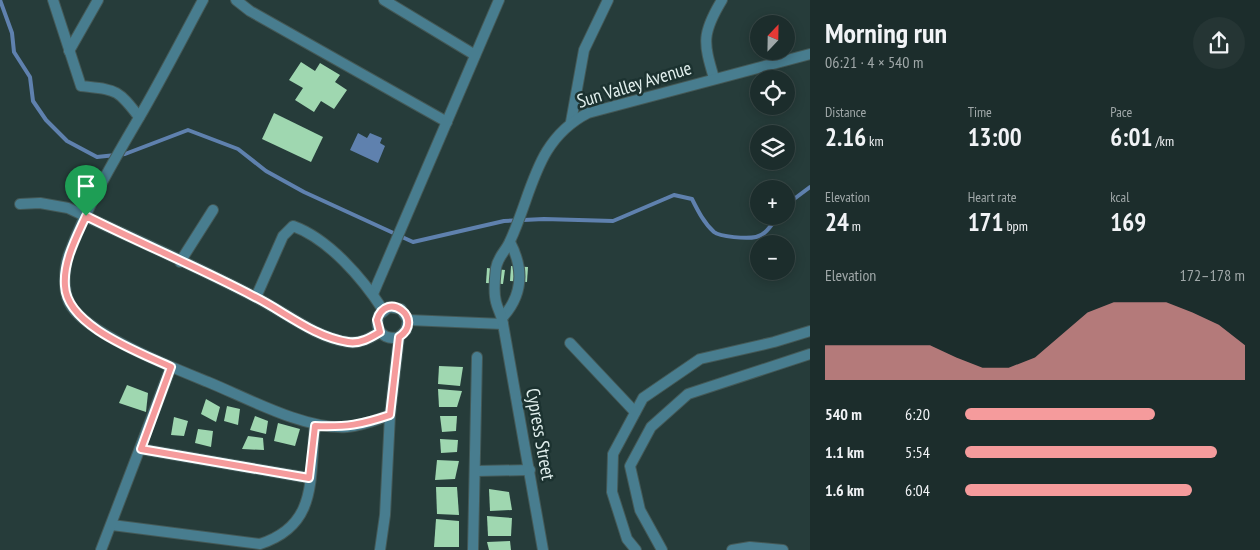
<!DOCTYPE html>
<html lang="en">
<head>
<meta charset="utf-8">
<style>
  :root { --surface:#1c2d2c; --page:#253534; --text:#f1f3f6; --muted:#a0a8a9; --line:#3a4948; --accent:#f59b9c }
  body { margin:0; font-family:"PT Sans Narrow",sans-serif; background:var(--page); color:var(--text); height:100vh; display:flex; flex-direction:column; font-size:19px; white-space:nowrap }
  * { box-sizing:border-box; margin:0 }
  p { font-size:16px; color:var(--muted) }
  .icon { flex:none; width:28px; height:28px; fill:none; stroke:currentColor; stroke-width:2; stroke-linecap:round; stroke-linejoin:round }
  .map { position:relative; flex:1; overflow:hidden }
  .sheet { display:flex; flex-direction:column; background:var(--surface); width:450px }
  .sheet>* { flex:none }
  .needle { width:32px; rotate:22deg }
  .fabs { position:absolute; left:750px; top:15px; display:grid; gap:10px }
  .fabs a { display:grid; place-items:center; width:45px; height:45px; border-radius:50%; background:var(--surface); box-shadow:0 2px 12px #0003,0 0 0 1px var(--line); font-size:25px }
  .pin { position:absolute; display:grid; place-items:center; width:42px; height:42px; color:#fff; margin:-51px -21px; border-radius:50% 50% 50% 0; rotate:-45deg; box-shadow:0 0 5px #0007 }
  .pin .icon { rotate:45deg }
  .round { display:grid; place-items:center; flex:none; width:52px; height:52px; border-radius:26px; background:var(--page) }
  .overview { display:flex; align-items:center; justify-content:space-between; height:85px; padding:0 15px }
  h1 { font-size:28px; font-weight:800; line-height:38px }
  .stats { display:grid; grid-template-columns:repeat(3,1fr); gap:8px; height:85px; padding:5px 15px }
  .stats div { display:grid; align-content:center }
  .stats b { font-size:25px; font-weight:800 }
  .stats small { font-size:14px; font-weight:400 }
  .stats p { font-size:14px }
  .chart { height:140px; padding:10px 15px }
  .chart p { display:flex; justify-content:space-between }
  .chart svg { width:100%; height:90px; margin-top:5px; fill:var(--accent); opacity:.7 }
  ul { padding:0 15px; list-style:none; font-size:16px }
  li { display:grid; grid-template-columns:80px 60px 1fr; align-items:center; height:38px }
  li i { height:12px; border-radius:6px; background:var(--accent) }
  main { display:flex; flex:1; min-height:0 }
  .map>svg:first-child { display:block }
  .water { fill:#5f81ae }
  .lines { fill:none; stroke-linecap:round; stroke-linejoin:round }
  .stream { stroke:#5f81ae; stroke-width:4 }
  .building { fill:#9fd7b0 }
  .minor-casing { stroke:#445957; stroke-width:12 }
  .minor { stroke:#487d8f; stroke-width:10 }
  .route-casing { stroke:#fff; stroke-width:10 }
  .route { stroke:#f59b9c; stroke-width:6 }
  .labels { text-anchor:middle; stroke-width:5; stroke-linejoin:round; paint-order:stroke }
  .street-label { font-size:19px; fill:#e1efed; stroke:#1c3230 }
</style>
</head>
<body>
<main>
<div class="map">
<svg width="810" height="550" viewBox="0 0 810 550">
  <rect width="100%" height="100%" fill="#263c3a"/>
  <path class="water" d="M358,133l9,5 3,-5 12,5 -2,5 5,3 -7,17 -28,-13z"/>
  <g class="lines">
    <g class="stream">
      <path d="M0,0l12,33 2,19 16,25 3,24 13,19 21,21 30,16 28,-3 63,-24 50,19 28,22 38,21 109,50 91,-21 40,-2 69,2 61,-26 18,4c6,12 12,24 22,33 6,5 33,7 42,5 10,-2 16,-13 22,-21"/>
      <path d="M786,205l24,-18"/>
    </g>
  </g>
  <g class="building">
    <path d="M301,62l14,9 5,-8 20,12 -5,7 12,8 -13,19 -13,-8 -7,11 -19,-12 8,-12 -14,-8z"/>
    <path d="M274,113l49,24 -12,25 -49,-23z"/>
    <path d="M511,266l17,1 -1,15 -17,-1z"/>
    <path d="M487,268l18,2 -2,14 -17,-1z"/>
    <path d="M439,366l24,1 -3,19 -22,-2z"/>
    <path d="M127,385l21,8 -2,19 -27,-9z"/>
    <path d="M438,389l24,2 -5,16h-18z"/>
    <path d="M206,399l14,8 -4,15 -15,-8z"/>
    <path d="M227,406l13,3 -2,16 -14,-4z"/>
    <path d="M255,416l13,5 -2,13 -16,-4z"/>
    <path d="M440,416h17l-1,15 -14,1z"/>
    <path d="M174,417l14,4 -4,15 -13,-1z"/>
    <path d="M278,423l22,6 -5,17 -21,-5z"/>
    <path d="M198,429l15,2 -2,16 -16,-4z"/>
    <path d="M248,436l15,2 1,12 -22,-1z"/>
    <path d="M440,439l18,1 -1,12 -16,1z"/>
    <path d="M437,460l22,1 -4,18 -20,1z"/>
    <path d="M436,487h21l2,28 -22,-1z"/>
    <path d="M489,489l20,3 3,18 -22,1z"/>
    <path d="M487,516l25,2 -1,18h-23z"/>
    <path d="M436,519l23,2v26h-25z"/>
    <path d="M510,541l1,9h-22l-2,-8z"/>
  </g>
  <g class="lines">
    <g class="minor-casing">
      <g id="minor">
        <path d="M53,0l28,86c35,4 36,2 58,31"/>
        <path d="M203,0c-21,39 -41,78 -63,116 -26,44 -53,90 -71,138 -5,14 -6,35 0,48 14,31 107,67 139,80 39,16 97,48 139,45 15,-1 29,-7 43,-12"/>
        <path d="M236,0l14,11 197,111"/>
        <path d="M384,0l91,55"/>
        <path d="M69,51l29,-51"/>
        <path d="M714,78c-11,-36 -12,-45 8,-78"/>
        <path d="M571,122l13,-72 24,-50"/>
        <path d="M20,204l20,-1 28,5c63,30 126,57 187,89 30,15 59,40 93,45 12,2 22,-4 32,-10"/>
        <path d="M180,262l33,-52"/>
        <path d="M373,294l126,-294"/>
        <path d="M256,297l27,-61 10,-10c36,13 70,53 90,84"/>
        <path d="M502,318c21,-23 22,-49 8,-76"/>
        <path d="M408,320l95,4"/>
        <path d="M570,343l65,69"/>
        <path d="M141,449l168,29"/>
        <path d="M476,471l54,-1"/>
        <path d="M112,525l148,19c59,-19 49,-66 55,-119"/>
        <path d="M101,550l70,-183"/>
        <path d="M380,550l5,-35 5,-100 9,-78 7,-7 2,-10 -7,-11 -12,-2 -10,8c-5,14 4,26 20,22"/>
        <path d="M473,550l4,-193"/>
        <path d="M543,550l-40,-226c-1,-8 -5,-14 -7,-22 -3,-11 -1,-24 0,-34 2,-12 10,-17 14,-27 23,-49 25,-101 78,-128l222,-59"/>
        <path d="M636,550l-9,-11 -15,-47 1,-38 30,-56 57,-39 74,-17 36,-11"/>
        <path d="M662,550l-22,-40 -10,-44 21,-39 37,-33 122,-40"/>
        <path d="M732,550l18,-3 33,3"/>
      </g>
    </g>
    <use href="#minor" class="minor"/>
  </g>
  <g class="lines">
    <g class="route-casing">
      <path id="route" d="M86,216c56,28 114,52 169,81 30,15 59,40 93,45 12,2 22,-4 32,-10l-3,-12c9,-31 49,-1 22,17l-9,78c-30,10 -42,12 -75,11l-6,52 -168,-29 30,-82c-32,-15 -104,-41 -106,-81 -2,-24 11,-48 21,-70z"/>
    </g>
    <use href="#route" class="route"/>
  </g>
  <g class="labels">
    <g class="street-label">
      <text transform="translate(634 84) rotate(-17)" y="7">Sun Valley Avenue</text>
      <text transform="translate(541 434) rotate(80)" y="7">Cypress Street</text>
    </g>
  </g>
</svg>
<div class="fabs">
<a><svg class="needle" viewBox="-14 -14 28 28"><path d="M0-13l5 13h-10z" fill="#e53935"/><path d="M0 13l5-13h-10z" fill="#a0a8a9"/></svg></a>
<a><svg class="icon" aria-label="locate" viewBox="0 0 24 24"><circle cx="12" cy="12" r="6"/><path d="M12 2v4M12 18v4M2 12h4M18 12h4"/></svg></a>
<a><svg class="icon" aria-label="layers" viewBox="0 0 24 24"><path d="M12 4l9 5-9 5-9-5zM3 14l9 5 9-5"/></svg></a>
<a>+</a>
<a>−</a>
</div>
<div class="pin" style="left:86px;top:216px;background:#1e9e55"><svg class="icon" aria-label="arrive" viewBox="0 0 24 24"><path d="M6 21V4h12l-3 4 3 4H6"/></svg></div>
</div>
<section class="sheet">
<div class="overview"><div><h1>Morning run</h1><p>06:21 · 4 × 540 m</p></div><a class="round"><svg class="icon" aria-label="share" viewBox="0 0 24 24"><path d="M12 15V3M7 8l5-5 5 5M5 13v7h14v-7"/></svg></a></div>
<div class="stats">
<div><p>Distance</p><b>2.16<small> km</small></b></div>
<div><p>Time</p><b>13:00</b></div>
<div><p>Pace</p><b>6:01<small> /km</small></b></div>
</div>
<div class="stats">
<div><p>Elevation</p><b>24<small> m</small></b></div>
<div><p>Heart rate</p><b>171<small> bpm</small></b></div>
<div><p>kcal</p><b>169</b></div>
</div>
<div class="chart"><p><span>Elevation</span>172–178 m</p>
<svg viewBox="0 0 160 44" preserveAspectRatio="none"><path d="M0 44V27L10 27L20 27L30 27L40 27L50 33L60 38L70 38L80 33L90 22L100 11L110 6L120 6L130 6L140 11L150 17L160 27V44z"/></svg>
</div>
<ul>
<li><b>540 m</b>6:20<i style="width:68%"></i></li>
<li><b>1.1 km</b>5:54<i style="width:90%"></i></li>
<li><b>1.6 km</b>6:04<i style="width:81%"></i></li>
</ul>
</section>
</main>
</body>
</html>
